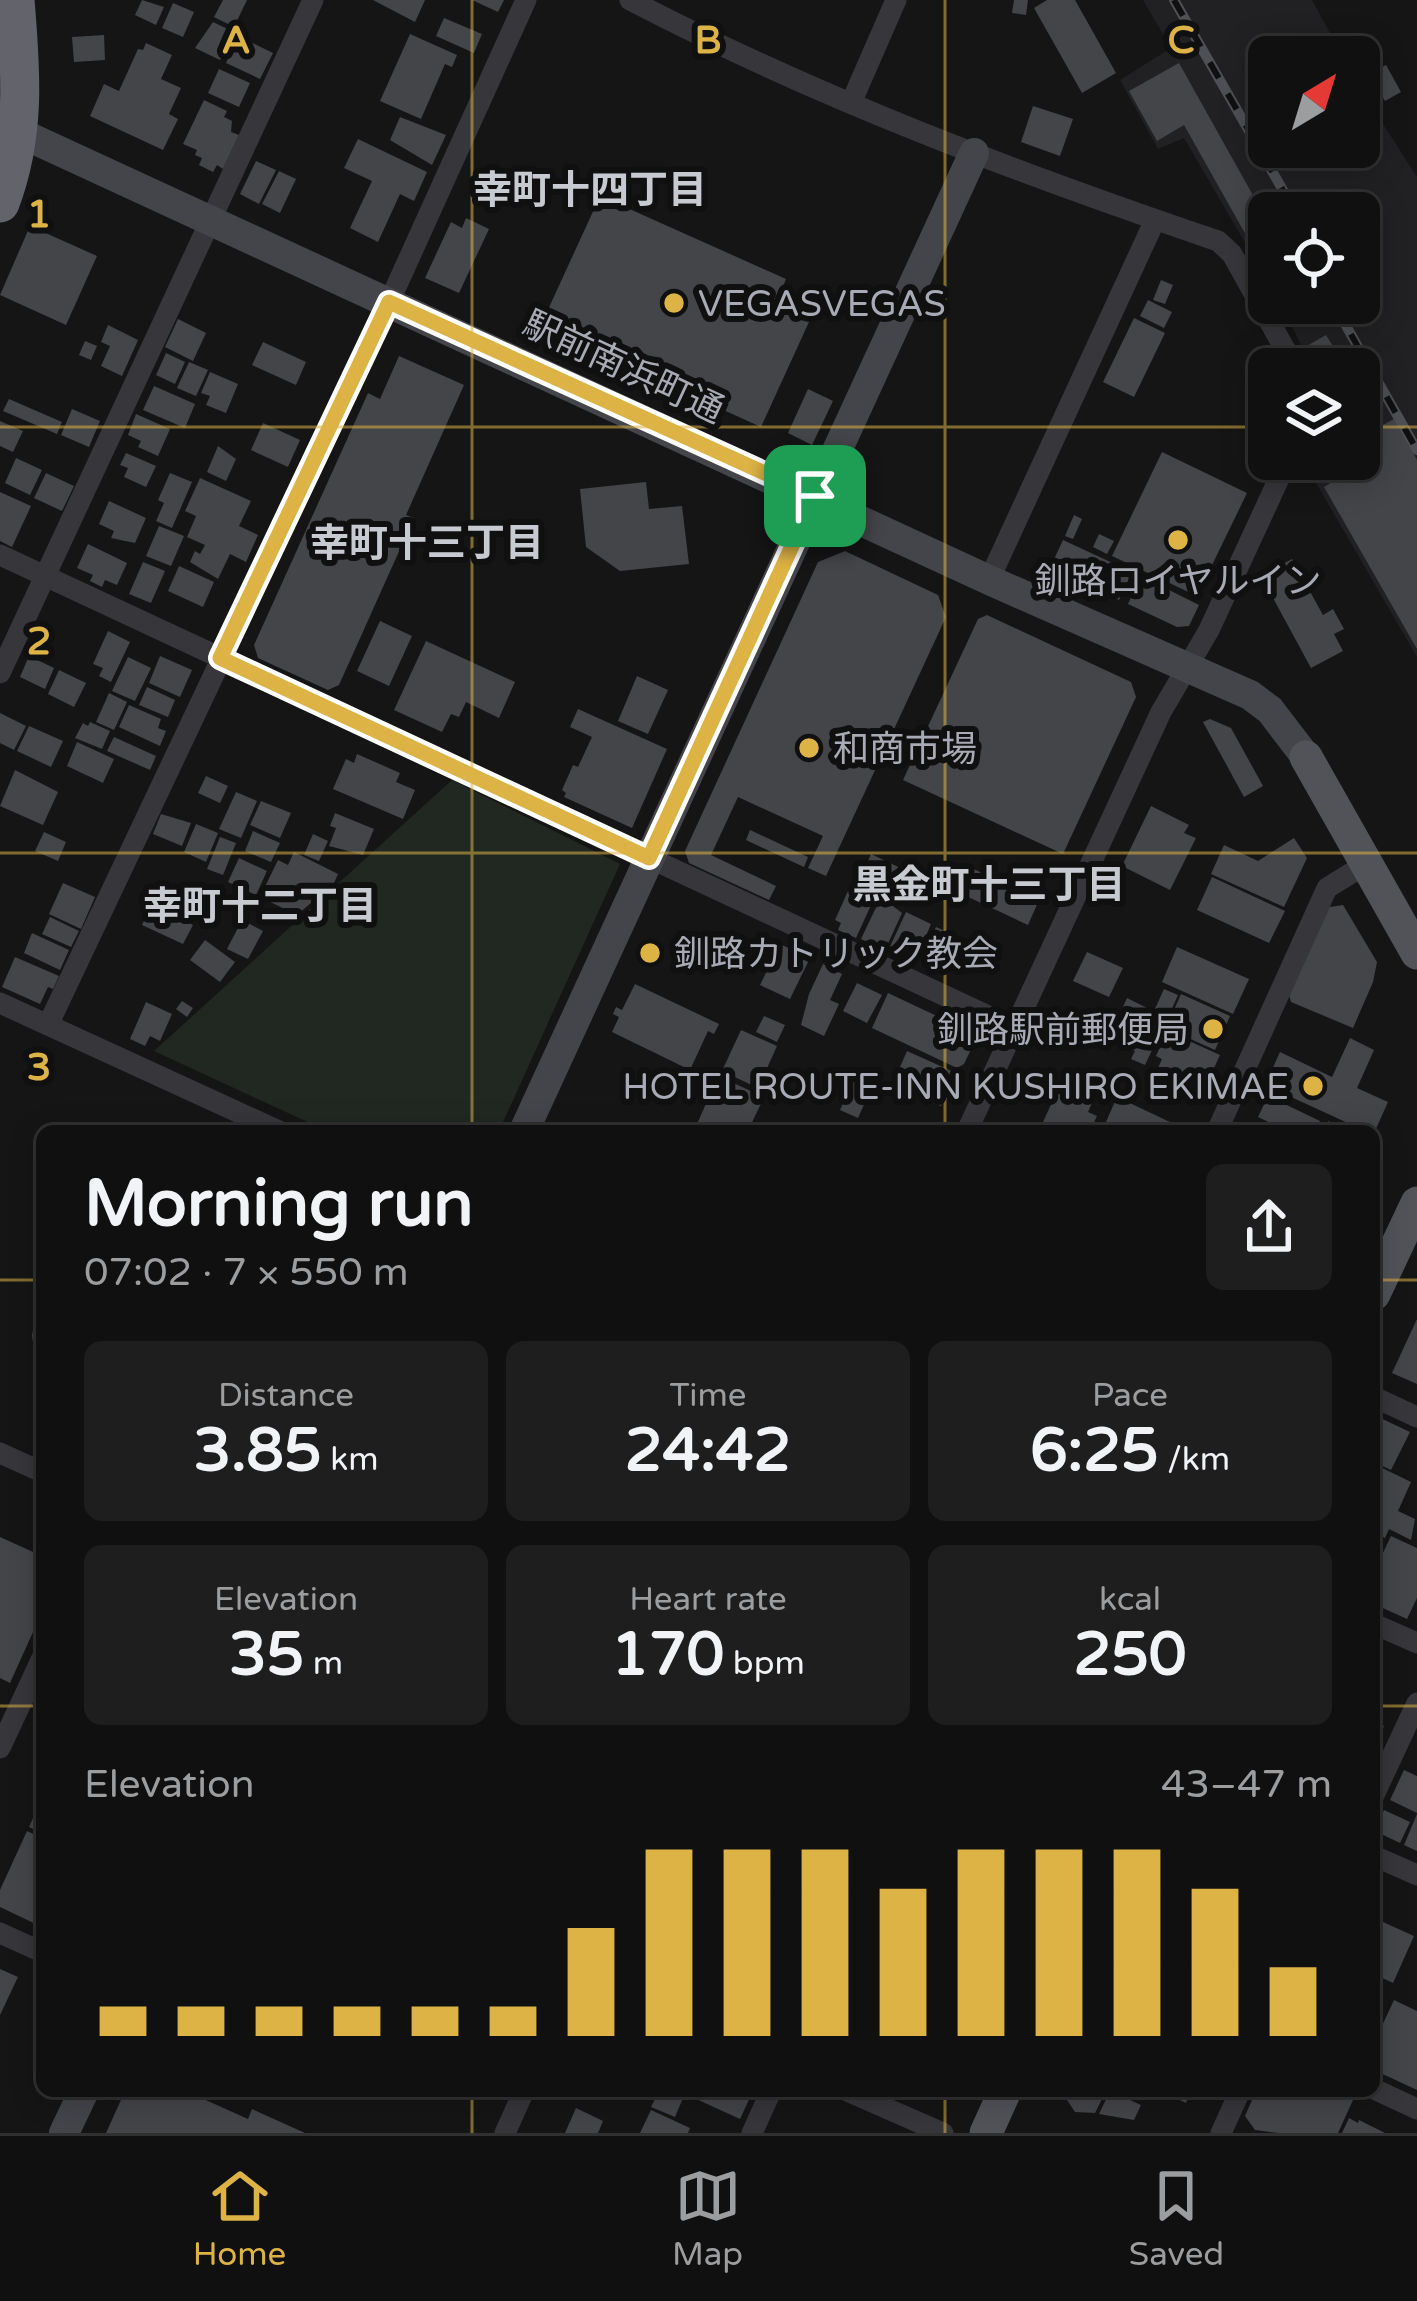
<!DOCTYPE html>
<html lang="en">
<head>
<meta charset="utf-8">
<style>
  :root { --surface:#101010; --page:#1e1e1e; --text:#f1f3f6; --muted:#9c9d9f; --line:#303030; --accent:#ddb345 }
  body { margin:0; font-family:"Varela Round","Noto Sans JP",sans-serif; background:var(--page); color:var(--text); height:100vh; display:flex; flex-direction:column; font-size:45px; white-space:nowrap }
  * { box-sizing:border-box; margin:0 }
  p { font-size:39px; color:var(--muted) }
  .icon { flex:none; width:66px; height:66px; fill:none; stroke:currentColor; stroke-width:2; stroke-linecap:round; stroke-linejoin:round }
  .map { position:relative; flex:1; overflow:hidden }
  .panel { position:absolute; left:36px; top:1125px; width:1344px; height:972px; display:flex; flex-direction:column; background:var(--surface); border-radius:18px; box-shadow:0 6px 30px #0003,0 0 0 3px var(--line) }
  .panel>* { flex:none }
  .needle { width:78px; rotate:38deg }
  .tools { position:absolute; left:1248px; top:36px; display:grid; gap:24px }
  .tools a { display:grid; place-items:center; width:132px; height:132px; border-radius:18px; background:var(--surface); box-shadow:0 6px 30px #0003,0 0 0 3px var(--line); font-size:60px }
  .pin { position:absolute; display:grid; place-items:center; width:102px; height:102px; color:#fff; margin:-51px; border-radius:24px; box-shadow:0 6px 18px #0006 }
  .round { display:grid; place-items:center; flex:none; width:126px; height:126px; border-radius:18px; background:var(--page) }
  .overview { display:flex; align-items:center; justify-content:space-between; height:204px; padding:0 48px }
  h1 { font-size:66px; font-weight:700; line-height:90px }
  .metrics { display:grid; grid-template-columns:repeat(3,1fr); gap:18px; height:204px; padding:12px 48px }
  .metrics div { display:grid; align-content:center; border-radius:18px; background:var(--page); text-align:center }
  .metrics b { font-size:60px; font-weight:700 }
  .metrics small { font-size:33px; font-weight:400 }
  .metrics p { font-size:33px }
  .chart { height:336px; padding:24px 48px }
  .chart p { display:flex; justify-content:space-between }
  .chart svg { width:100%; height:216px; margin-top:12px; stroke:var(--accent); stroke-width:6 }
  .tab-bar { display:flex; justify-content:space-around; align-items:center; height:168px; border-top:3px solid var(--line); background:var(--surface); font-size:33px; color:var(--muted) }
  .tab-bar a { display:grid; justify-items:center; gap:6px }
  .tab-bar .on { color:var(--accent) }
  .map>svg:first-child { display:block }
  .built { fill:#212123 }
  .green { fill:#212822 }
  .building { fill:#444549 }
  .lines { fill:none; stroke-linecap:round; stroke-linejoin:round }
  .street { stroke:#36363b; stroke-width:21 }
  .secondary { stroke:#44454a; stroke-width:30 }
  .primary { stroke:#525359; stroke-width:33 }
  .highway { stroke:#63646b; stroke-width:39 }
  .rail-casing { stroke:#4f5055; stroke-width:10 }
  .rail { stroke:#101011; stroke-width:6; stroke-dasharray:18; stroke-linecap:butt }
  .route-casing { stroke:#fff; stroke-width:24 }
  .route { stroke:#ddb345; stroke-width:15 }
  .grid { fill:none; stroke:#ddb345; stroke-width:3; stroke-opacity:0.55 }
  .poi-dot { fill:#ddb345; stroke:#101011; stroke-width:4.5 }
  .labels { text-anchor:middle; stroke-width:12; stroke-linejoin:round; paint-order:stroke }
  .poi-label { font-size:36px; fill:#a8abb5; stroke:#101011; text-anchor:start }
  .street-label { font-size:36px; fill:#a8abb5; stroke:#101011 }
  .neighbourhood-label { font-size:39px; font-weight:bold; fill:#c8cad1; stroke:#101011 }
  .grid-label { font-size:39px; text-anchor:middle; font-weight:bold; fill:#ddb345; stroke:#101011; stroke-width:12; stroke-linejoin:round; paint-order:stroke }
</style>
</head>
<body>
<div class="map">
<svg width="1417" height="2133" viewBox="0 0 1417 2133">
  <rect width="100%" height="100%" fill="#151516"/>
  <path class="built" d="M1143,0h169l31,57h-74v90h90v-61l58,91v480l-105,-181 5,-17h42v-90h-45l-35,-66h80v-90h-90v71l-85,-146 -26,11 -38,-69 51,-32z"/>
  <path class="green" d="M452,780l168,84 -121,267h-172l-173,-80z"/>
  <g class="building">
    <path d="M142,0l22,7 -8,18 -21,-10z"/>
    <path d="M223,0h24l-13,27 -20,-10z"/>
    <path d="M373,0h52l-10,22z"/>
    <path d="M472,0h32l-6,12z"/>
    <path d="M1014,0h14l-2,15 -14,-2z"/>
    <path d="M1047,0h28l41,73 -34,20 -48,-85z"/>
    <path d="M173,3l21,9 -11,25 -21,-9z"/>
    <path d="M444,18l38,16 -8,19 -38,-17z"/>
    <path d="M213,22l21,10 -14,28 -25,-12z"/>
    <path d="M410,34l47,21 -5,12 -7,-3 -24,55 -41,-18z"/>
    <path d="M104,35l1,25 -31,2 -2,-25z"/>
    <path d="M238,36l35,17 -13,26 -34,-16z"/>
    <path d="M146,43l26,12 -11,24 20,9 -12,26 9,5 -15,31 -73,-34 14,-32 15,7 19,-42 5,1z"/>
    <path d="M1179,63l90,161v52l-85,-151 -27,16 -28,-50z"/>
    <path d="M1386,65l15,27 -16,9 -16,-27z"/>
    <path d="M219,69l31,14 -11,24 -31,-14z"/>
    <path d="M204,100l23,11 -3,6 8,4 -1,11 8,3 -16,34 -6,-4 -4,7 -14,-7 3,-7 -7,-3 2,-5 -14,-6z"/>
    <path d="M1033,106l40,13 -13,37 -39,-14z"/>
    <path d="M400,117l46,18 -14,30 -42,-25z"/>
    <path d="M358,139l69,33 -13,29 -14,-7 -22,48 -28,-14 22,-47 -28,-13z"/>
    <path d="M256,161l20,9 -17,34 -19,-10z"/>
    <path d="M279,171l17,8 -16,34 -18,-9z"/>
    <path d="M607,181l24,10 -6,16 161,72 -6,15 34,17 -53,116 -221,-100z"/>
    <path d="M466,218l23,11 -30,64 -34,-15 26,-56 11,6z"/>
    <path d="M30,226l67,30 -31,69 -66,-30z"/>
    <path d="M1161,280l12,5 -8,19 -12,-4z"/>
    <path d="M1148,300l24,12 -8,16 -24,-12z"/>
    <path d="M1284,303h29l3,5 -22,13z"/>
    <path d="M1134,318l31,15 -31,64 -31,-15z"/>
    <path d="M178,319l28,14 -13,28 -28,-14z"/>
    <path d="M108,325l30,15 -16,36 -21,-10 9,-20 -9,-4z"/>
    <path d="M1326,335l21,34h-29l-13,-22z"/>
    <path d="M85,341l12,5 -6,14 -12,-5z"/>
    <path d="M263,342l43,20 -10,23 -44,-20z"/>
    <path d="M166,353l19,9 -10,22 -19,-9z"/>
    <path d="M399,356l65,29 -58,130 8,3 -75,167 -11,5 -70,-32 -4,-13 114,-252 12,6z"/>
    <path d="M189,362l19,8 -12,26 -19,-8z"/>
    <path d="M210,372l28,12 -12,29 -20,-8 4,-9 -9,-3z"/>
    <path d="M154,386l41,18 -10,24 -42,-18z"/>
    <path d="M808,389l25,12 -21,44 -24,-12z"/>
    <path d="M1359,390l15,26 -15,8z"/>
    <path d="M9,399l53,23 -5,12 -54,-23z"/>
    <path d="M72,409l28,12 -11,26 -28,-12z"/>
    <path d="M136,414l34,15 -12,27 -20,-9 3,-6 -13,-6z"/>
    <path d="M1394,419l23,41v189l-93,-162 37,-22 -2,-27z"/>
    <path d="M0,421l23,10 -10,21 -13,-6z"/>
    <path d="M263,423l37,17 -12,27 -37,-17z"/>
    <path d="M218,446l18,13 -10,22 -19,-9z"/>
    <path d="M1162,452l85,41 -50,103 -85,-40z"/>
    <path d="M126,453l30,13 -10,21 -22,-10 4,-9 -8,-3z"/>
    <path d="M16,458l26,12 -12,25 -25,-12z"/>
    <path d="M46,473l28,13 -12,25 -28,-13z"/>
    <path d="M170,473l22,9 -20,46 -16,-7 8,-18 -6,-3z"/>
    <path d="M200,478l51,23 -12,25 19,9 -12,27 -16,-8 -12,25 -28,-17 5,-11 5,3 5,-9 -18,-8 9,-21 -11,-5z"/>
    <path d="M646,482l3,27 33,-3 7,58 -69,7 -34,-24 -6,-58z"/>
    <path d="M0,492l31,14 -19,41 -12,-6z"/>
    <path d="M109,501l37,17 -11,25 -24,-5 3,-7 -15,-7z"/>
    <path d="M1074,515l8,4 -9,20 -8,-3z"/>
    <path d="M159,526l25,10 -13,30 -25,-10z"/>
    <path d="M1099,534l15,7 -7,13 -14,-7z"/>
    <path d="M1063,540l69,32 -13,28 -69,-32z"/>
    <path d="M88,544l39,19 -10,22 -12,-5 -3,7 -12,-6 3,-6 -16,-7z"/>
    <path d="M845,551l93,44 8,22 -120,259 -18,-8 15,-32 -85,-39 -27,58 65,31 -7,14 -80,-37 -4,-12 133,-289z"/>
    <path d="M1292,559l31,56 10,-6 11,20 -10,5 9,17 -32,17 -50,-92z"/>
    <path d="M143,562l22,9 -14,32 -22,-9z"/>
    <path d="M179,566l35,16 -11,25 -35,-16z"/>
    <path d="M1141,576l58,29 -10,21 -12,1 -49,-23z"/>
    <path d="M987,615l144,67 5,15 -73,157 -160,-74 75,-161z"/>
    <path d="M380,621l32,15 -23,50 -32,-15z"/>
    <path d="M108,631l22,11 -19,40 -12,-6 4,-8 -10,-4z"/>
    <path d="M426,641l89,41 -16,36 -33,-16 -7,15 -8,-3 -9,18 -48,-22z"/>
    <path d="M29,656l25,12 -9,21 -25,-12z"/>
    <path d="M160,656l32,14 -12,27 -31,-14z"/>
    <path d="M128,657l23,11 -16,33 -23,-10z"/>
    <path d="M59,670l27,13 -12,24 -26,-13z"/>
    <path d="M637,676l31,14 -20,44 -30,-13z"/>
    <path d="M147,687l28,13 -7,17 -29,-12z"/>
    <path d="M109,693l18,9 -13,28 -18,-8z"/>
    <path d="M129,705l32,14 -3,9 8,3 -6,15 -41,-19z"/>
    <path d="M578,709l89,40 -35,79 -68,-31 2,-4 -4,-3 11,-25 5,2 14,-30 -22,-10z"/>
    <path d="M0,713l26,13 -12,24 -14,-7z"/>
    <path d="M1210,719l21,9 32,58 -19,11 -41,-75z"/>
    <path d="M90,722l20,9 -8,18 -27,-11 8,-15 5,3z"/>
    <path d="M29,726l34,15 -12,26 -34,-16z"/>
    <path d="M114,737l42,19 -6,14 -43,-19z"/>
    <path d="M77,742l37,17 -11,24 -36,-17z"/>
    <path d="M357,754l43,19 -4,9 19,8 -12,29 -70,-30 13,-30 8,4z"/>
    <path d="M15,770l43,22 -15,33 -43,-19z"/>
    <path d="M206,776l22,10 -8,17 -22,-10z"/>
    <path d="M236,792l21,9 -16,37 -22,-9z"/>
    <path d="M261,801l30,12 -11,25 -30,-13z"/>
    <path d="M1151,806l38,19 -5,8 12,5 -26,52 -48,-24z"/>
    <path d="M335,813l39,16 -11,26 -34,-9 7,-18 -6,-2z"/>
    <path d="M161,814l30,9 -9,23 -29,-12z"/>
    <path d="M196,824l22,9 -12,29 -22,-10z"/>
    <path d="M750,830l58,27 -4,10 -58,-27z"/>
    <path d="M253,831l27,12 -9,19 -26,-11z"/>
    <path d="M44,832l22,10 -8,19 -23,-10z"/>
    <path d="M313,834l15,7 -9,20 -15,-6z"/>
    <path d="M220,837l16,6 -13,32 -16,-6z"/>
    <path d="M1294,838l13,20 -23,49 -73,-33 13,-29 34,16z"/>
    <path d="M294,852l44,22 -4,9 -37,32 -37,-18 18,-37 10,5z"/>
    <path d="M871,854l42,20 -11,22 -12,-5 -2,5 -22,-10 3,-6 -8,-3z"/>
    <path d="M239,858l28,13 -11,24 -28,-13z"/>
    <path d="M961,863l78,37 -11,25 -79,-37z"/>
    <path d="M1212,877l73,34 -16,32 -72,-33z"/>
    <path d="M63,883l32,14 -14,32 -32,-15z"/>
    <path d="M857,886l19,8 -20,44 -18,-8 3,-7 -6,-3 13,-29 6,2z"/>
    <path d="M881,897l21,16 -17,37 -24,-11z"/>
    <path d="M151,905l42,20 -10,19 -41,-19z"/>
    <path d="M1343,905l34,57 -4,20 -20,46 -62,-26 -3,-11 35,-83z"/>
    <path d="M906,912l25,12 -12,28 -11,-5 -6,13 -15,-7z"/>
    <path d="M50,917l29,14 -8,16 -29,-13z"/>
    <path d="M242,920l21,11 -15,28 -21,-10z"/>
    <path d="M936,927l14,6 -7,14 7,4 -6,11 -7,-3 -2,6 -14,-7z"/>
    <path d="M32,933l37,17 -9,20 -36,-17z"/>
    <path d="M205,940l30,22 -15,20 -30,-22z"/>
    <path d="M780,944l30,14 -20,41 -30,-14z"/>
    <path d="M1177,947l72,32 -16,35 -71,-32z"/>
    <path d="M1087,952l36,16 -14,29 -36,-16z"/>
    <path d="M15,957l44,19 -6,13 -5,-2 -8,17 -38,-17z"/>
    <path d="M823,964l19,10 -12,26 9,4 -15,32 -23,-11 8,-31z"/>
    <path d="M857,983l25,12 -15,28 -24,-12z"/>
    <path d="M635,984l84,40 -5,10 -6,-3 -18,39 -78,-38 7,-15 -6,-3 3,-7 6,3z"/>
    <path d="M1164,989l14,6 -15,34 -14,-7z"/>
    <path d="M888,993l85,40 3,6 -12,25 -7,4 -85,-40z"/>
    <path d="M1181,994l49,22 -15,34 -49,-22z"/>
    <path d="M1127,998l22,11 -4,10 -23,-10z"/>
    <path d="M182,1001l11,7 -6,9 -11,-8z"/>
    <path d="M146,1002l26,12 -12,27 -10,-5 -5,10 -15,-7z"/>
    <path d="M764,1016l21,9 -8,17 -21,-10z"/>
    <path d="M1147,1025l14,6 -16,34 -14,-6 4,-8 -4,-2z"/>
    <path d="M741,1030l36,16 -19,42 -36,-17z"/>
    <path d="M1167,1031l53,24 -16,35 -46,-22 4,-9 -6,-3z"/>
    <path d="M1350,1038l24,12 -17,38 31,14 -13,29h-10l-100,-46 15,-33 52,25z"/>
    <path d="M907,1051l49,22 -15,33 -42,-15 2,-4 -8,-4z"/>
    <path d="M718,1076l46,21 -16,34h-54z"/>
    <path d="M855,1077l18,7 -15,34 -18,-8z"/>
    <path d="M1062,1080l33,16 -7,16 9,4 -7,15h-51z"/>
    <path d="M1268,1096l52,25 -5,10h-28l-29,-14z"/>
    <path d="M1117,1097l72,34h-87z"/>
    <path d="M1328,1121l22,10h-26z"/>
    <path d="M39,1303h3v68l-7,-13 -3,-23z"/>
    <path d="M1417,1319v65l-25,-11z"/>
    <path d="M1374,1415l36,17 -19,38 -17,-8z"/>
    <path d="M1374,1464l37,18 -13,29 17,8 -4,21 -22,-11 -4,9 -11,-6z"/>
    <path d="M1391,1536l26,12v50l-10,21 -33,-15v-32z"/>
    <path d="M0,1537l42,19 -7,25 7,3v28l-32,71 -10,-5z"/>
    <path d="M1374,1721l10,5 -10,22z"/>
    <path d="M1404,1770l13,6v37l-27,-13z"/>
    <path d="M42,1798v35l-13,-6z"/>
    <path d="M1384,1810l26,12 -10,21 -25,-12z"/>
    <path d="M1417,1814v37l-13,-6z"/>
    <path d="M27,1831l15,7v89l-42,-20v-17z"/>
    <path d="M1374,1918l40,18 -21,47 -19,-9z"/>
    <path d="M0,1969l18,8 -18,38z"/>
    <path d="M1394,2000l23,11v79l-43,-20v-27z"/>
    <path d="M125,2091h71l5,2 -2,4 49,22 4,-10 53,24h-199z"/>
    <path d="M659,2091h27l-11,26 -24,-10z"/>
    <path d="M697,2091h56l-13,28 -46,-21z"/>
    <path d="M1061,2091h45l-11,22 -20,-1z"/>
    <path d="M1110,2091l31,14 -7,15 -35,-6z"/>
    <path d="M1160,2091h31l-5,12z"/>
    <path d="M1256,2091h77l20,9 -15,33h-59l-24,-3 -10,-14z"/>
    <path d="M576,2108l27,13 -5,12h-33z"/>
    <path d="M651,2110l39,18 -2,5h-48z"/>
    <path d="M1349,2118l9,5 1,-3 26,13h-43z"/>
  </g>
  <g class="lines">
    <g class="street">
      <path d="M630,0c188,98 388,173 588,241l14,13 64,115"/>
      <path d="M851,103l45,-103"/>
      <path d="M0,555l1014,473"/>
      <path d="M989,580l166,-360"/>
      <path d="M0,673l313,-673"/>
      <path d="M0,1003l279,128"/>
      <path d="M48,1025l314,-663 164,-362"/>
      <path d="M967,1131l194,-419 48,-82 79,-171"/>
      <path d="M1217,1131l110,-243 39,-24"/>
      <path d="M1374,1397l43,20"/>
      <path d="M0,1453l42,19"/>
      <path d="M1374,1624l43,19"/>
      <path d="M0,1748l42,-90"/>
      <path d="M1374,1795l43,-92"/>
      <path d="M1374,1856l43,19"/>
      <path d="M0,1933l42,19"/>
      <path d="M1374,2089l43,20"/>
      <path d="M847,2091l96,42"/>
      <path d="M505,2133l19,-42"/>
      <path d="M752,2133l19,-42"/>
      <path d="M1221,2133l19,-42"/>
    </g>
    <g class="secondary">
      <path d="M1,124l988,456 261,115 20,15 36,47"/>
      <path d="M524,1131l450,-978"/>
      <path d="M64,2133l20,-42"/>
    </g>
    <g class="primary">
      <path d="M1306,757l111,196"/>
      <path d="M1374,1294l43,-91"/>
      <path d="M986,2133l19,-42"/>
    </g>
    <path class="highway" d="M0,203c26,-68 21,-132 15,-203"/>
    <g class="rail-casing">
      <g id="rail">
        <path d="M1174,0l122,213"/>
        <path d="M1333,303l84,147"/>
      </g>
    </g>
    <use href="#rail" class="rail"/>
  </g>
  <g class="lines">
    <g class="route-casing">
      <path id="route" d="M389,302l426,194 -166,362 -429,-200z"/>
    </g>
    <use href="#route" class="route"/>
  </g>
  <path class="grid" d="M472,0v1131M945,0v1131M0,427h1269M1359,427h58M0,853h1417M0,1280h42M1374,1280h43M0,1706h42M1374,1706h43M472,2091v42M945,2091v42"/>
  <g class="poi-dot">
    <circle cx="674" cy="303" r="12"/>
    <circle cx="1178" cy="540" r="12"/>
    <circle cx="809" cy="748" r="12"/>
    <circle cx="650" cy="953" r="12"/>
    <circle cx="1213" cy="1029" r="12"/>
    <circle cx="1313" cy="1086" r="12"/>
  </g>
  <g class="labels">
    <g class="poi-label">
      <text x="698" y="316">VEGASVEGAS</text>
      <text x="1178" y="593" text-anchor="middle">釧路ロイヤルイン</text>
      <text x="833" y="761">和商市場</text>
      <text x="674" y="966">釧路カトリック教会</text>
      <text x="1189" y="1042" text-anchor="end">釧路駅前郵便局</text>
      <text x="1289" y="1099" text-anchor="end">HOTEL ROUTE-INN KUSHIRO EKIMAE</text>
    </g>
    <g class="street-label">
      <text transform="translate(624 366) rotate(25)" y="13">駅前南浜町通</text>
    </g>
    <g class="neighbourhood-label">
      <text x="590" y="203">幸町十四丁目</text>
      <text x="427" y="556">幸町十三丁目</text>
      <text x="989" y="898">黒金町十三丁目</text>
      <text x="260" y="919">幸町十二丁目</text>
    </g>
  </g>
  <g class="grid-label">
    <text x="236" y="53">A</text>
    <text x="708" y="53">B</text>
    <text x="1181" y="53">C</text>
    <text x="39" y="227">1</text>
    <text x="39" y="654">2</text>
    <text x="39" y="1080">3</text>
  </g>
</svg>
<div class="tools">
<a><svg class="needle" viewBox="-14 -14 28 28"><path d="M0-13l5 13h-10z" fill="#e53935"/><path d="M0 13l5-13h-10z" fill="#9c9d9f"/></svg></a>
<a><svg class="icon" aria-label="locate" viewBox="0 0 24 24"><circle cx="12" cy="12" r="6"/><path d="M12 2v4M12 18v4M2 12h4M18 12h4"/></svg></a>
<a><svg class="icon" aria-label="layers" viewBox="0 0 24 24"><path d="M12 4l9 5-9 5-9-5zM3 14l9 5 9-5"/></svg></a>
</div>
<div class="pin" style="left:815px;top:496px;background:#1e9e55"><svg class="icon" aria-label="arrive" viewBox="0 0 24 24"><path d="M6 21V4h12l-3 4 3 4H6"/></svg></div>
<section class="panel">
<div class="overview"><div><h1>Morning run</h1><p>07:02 · 7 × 550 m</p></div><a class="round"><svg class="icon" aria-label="share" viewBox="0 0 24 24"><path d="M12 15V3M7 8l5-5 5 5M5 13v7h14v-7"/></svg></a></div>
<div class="metrics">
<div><p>Distance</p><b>3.85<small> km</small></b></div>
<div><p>Time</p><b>24:42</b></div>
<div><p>Pace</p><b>6:25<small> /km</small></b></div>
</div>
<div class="metrics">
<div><p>Elevation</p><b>35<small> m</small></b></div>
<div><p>Heart rate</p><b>170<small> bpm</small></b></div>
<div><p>kcal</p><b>250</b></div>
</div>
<div class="chart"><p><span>Elevation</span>43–47 m</p>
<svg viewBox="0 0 160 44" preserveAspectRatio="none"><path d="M5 44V38M15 44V38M25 44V38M35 44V38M45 44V38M55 44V38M65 44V22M75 44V6M85 44V6M95 44V6M105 44V14M115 44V6M125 44V6M135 44V6M145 44V14M155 44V30"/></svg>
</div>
</section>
</div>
<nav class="tab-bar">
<a class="on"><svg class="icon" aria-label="home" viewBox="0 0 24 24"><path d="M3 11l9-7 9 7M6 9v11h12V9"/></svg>Home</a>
<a><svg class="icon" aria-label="map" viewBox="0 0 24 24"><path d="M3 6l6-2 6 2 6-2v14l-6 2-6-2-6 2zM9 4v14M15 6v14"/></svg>Map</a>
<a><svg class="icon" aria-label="saved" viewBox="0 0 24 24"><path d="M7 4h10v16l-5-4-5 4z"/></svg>Saved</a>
</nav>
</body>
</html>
